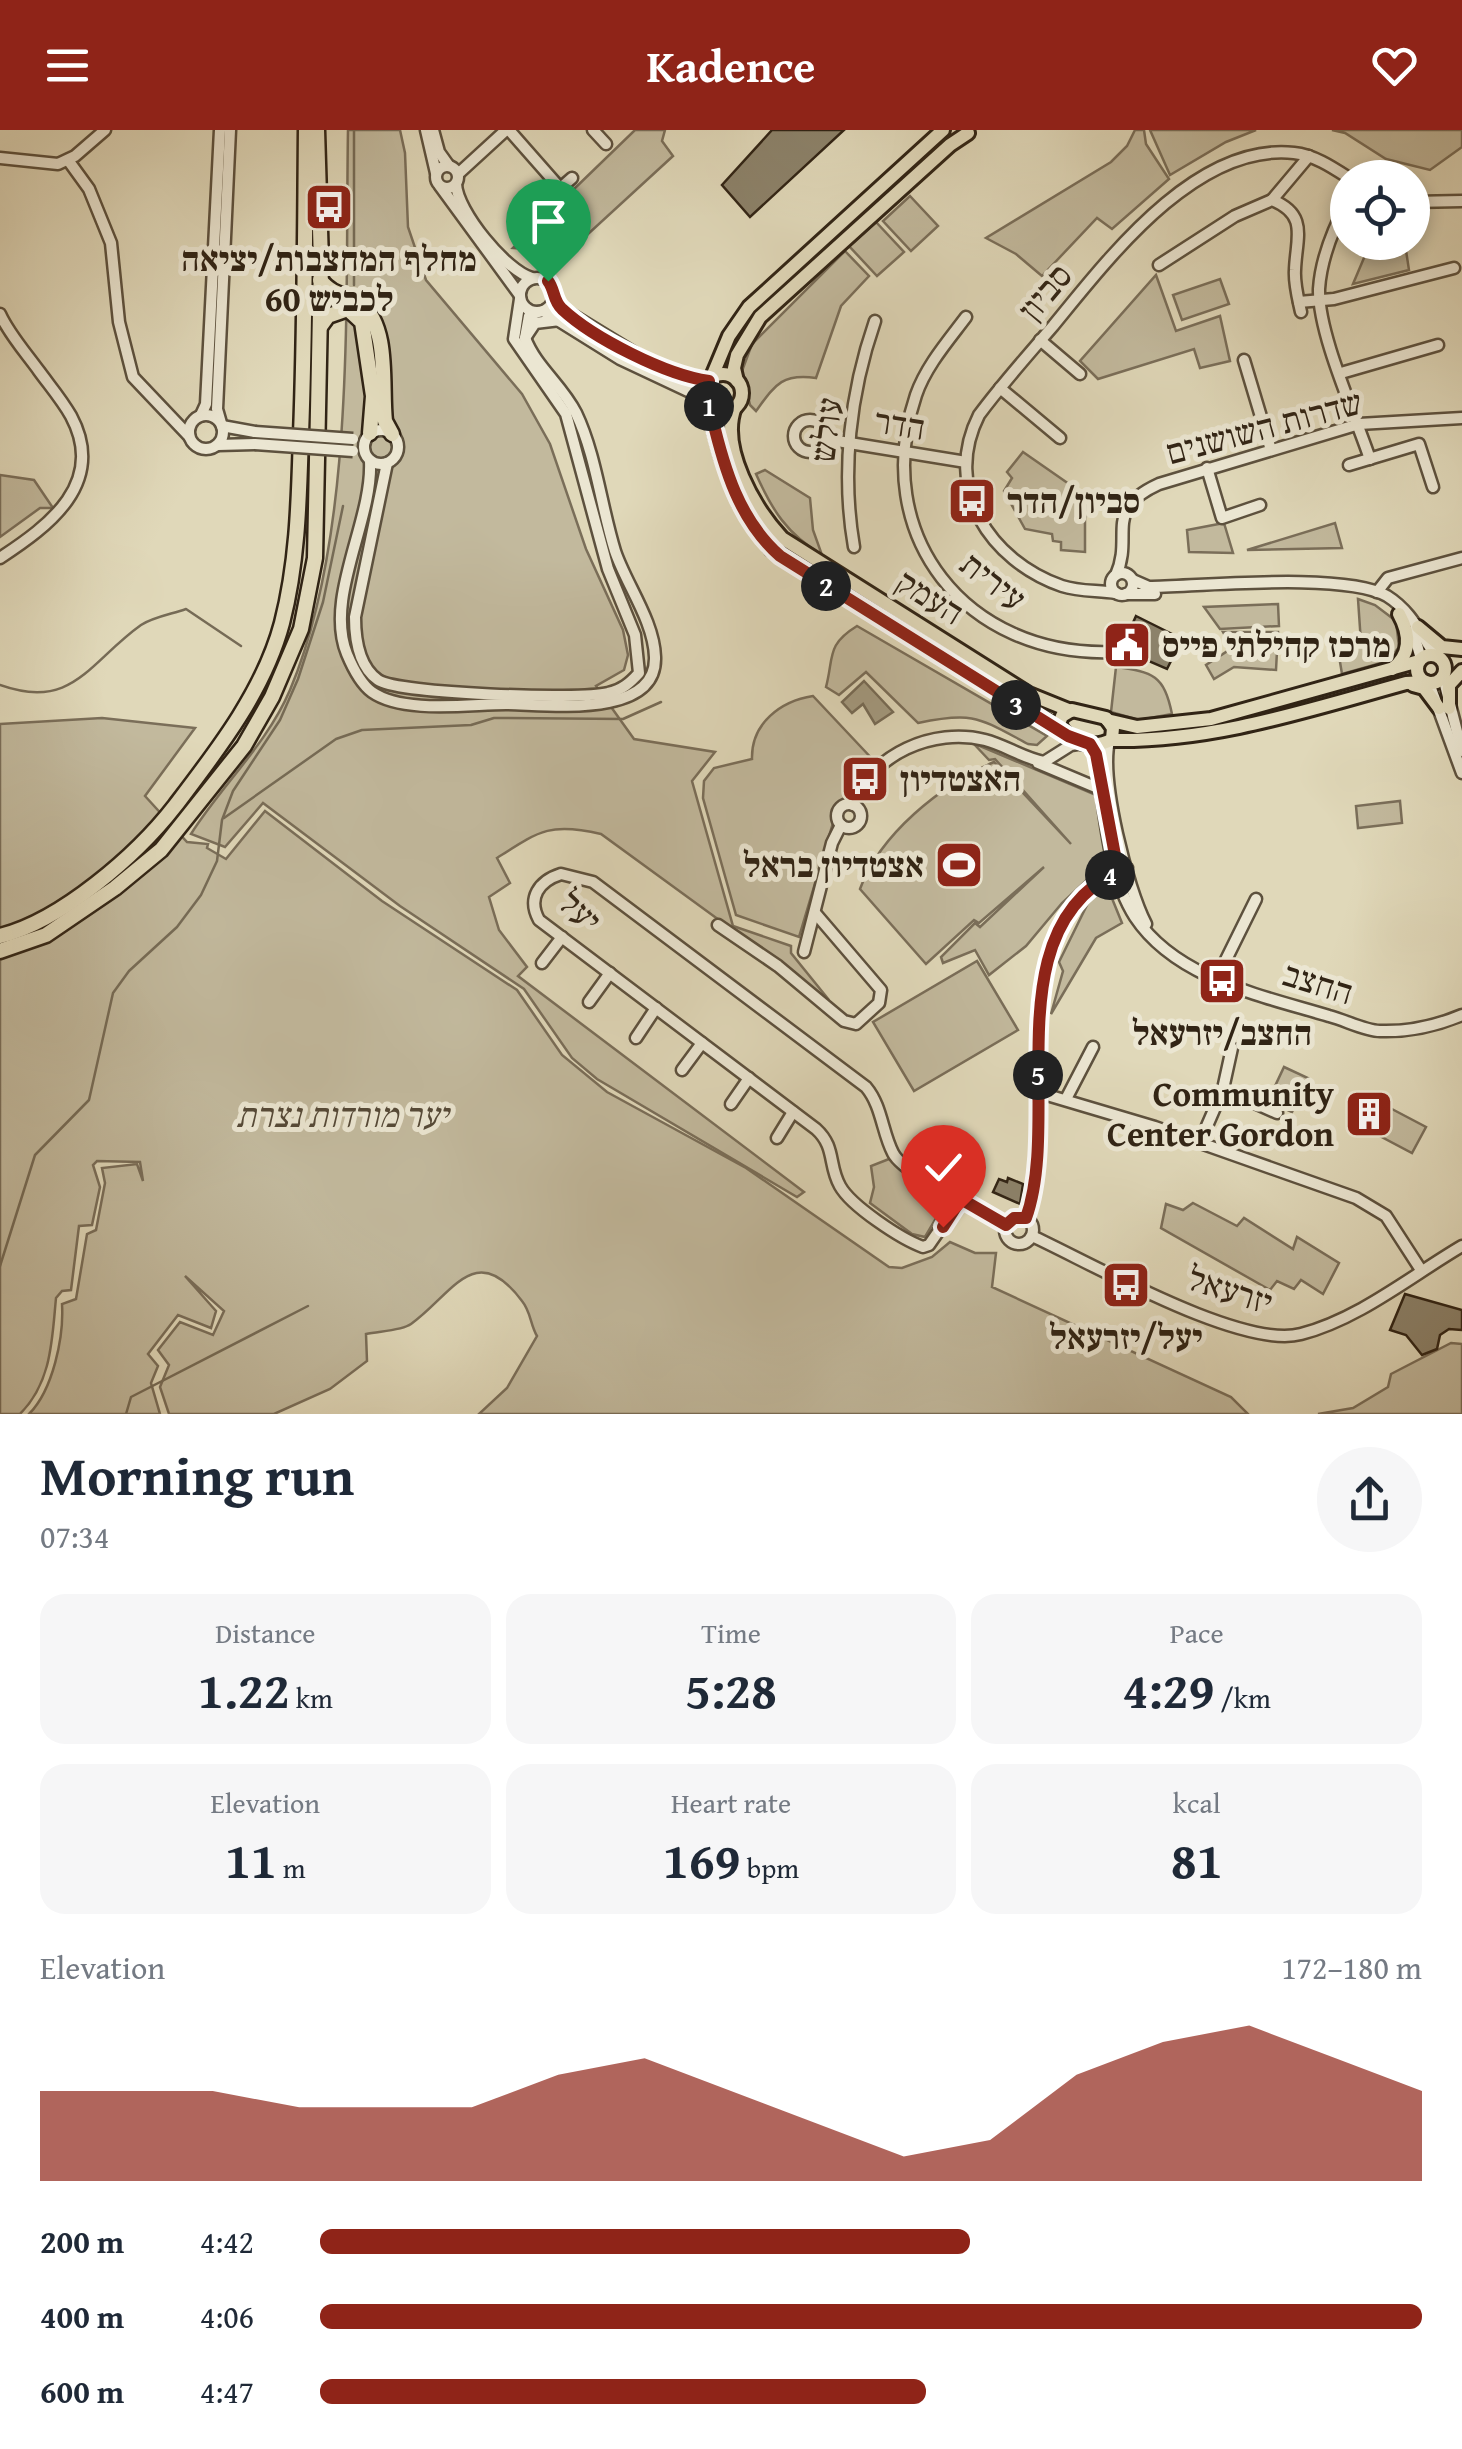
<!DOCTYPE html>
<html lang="en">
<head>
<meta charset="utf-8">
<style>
  :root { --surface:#fff; --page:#f6f6f7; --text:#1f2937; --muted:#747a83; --accent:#8f2418 }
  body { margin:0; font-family:"Gentium Book Plus","Frank Ruhl Libre",serif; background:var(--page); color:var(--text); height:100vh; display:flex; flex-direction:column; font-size:38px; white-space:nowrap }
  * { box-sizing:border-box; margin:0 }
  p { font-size:32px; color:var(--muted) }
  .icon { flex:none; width:55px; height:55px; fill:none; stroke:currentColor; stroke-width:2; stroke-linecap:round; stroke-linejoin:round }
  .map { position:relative; height:1284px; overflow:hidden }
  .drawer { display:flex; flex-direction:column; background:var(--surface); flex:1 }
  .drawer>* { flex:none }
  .controls { position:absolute; left:1330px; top:30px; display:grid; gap:20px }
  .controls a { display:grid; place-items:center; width:100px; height:100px; border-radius:50%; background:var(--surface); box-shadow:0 5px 15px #0003; font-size:50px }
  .pin { position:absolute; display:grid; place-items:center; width:85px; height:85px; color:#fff; margin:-102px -42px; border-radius:50% 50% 50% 0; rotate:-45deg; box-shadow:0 0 10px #0007 }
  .pin .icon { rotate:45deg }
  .km { position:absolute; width:50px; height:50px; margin:-25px; border-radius:50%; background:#222; color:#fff; font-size:28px; line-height:50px; text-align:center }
  .round { display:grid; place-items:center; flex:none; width:105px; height:105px; border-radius:52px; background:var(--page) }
  .summary { display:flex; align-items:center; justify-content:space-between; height:170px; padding:0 40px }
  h1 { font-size:55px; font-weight:800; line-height:75px }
  .figures { display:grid; grid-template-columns:repeat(3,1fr); gap:15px; height:170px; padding:10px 40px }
  .figures div { display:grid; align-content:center; border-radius:25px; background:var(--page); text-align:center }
  .figures b { font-size:50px; font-weight:800 }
  .figures small { font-size:28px; font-weight:400 }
  .figures p { font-size:28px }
  .chart { height:280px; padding:20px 40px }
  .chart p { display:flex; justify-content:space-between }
  .chart svg { width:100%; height:180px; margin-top:10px; fill:var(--accent); opacity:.7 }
  ul { padding:0 40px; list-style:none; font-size:32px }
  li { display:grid; grid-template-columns:160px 120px 1fr; align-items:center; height:75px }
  li i { height:25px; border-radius:12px; background:var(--accent) }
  header { display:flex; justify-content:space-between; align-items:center; height:130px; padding:0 40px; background:var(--accent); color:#fff; font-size:45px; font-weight:800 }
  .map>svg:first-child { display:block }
  .green { fill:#c2b99d; stroke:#7a6e59; stroke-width:2.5 }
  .water { fill:#a49b81; stroke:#766b56; stroke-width:2.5 }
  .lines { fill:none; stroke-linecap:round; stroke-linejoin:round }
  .stream { stroke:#766b56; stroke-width:2.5 }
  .building { fill:#8c826a; stroke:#312415; stroke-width:2.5 }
  .minor-casing { stroke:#5d513e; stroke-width:15 }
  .major-casing { stroke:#312415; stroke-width:18 }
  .highway-casing { stroke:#312415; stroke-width:19 }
  .minor { stroke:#ebe6d2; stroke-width:10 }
  .major { stroke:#e0d8b9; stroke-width:12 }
  .highway { stroke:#e0d8b9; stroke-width:14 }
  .minor-bridge-casing { stroke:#5d513e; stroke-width:15; stroke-linecap:butt }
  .minor-bridge { stroke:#ebe6d2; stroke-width:10 }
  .route-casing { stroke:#fff; stroke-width:20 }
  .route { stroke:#8f2418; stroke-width:12 }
  .labels { text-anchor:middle; stroke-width:10; stroke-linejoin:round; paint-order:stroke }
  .poi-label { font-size:35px; font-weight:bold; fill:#312415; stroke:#ebe6d2 }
  .street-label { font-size:35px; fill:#312415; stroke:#ebe6d2 }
  .park-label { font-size:35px; font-style:italic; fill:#554937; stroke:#ebe6d2 }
</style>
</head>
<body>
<header><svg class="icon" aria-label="menu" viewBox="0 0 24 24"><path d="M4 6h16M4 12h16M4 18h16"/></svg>Kadence<svg class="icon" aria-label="heart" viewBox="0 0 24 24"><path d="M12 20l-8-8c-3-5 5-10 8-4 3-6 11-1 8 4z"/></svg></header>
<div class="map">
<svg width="1462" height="1284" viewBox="0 0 1462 1284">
  <rect width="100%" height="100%" fill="#e0d8b9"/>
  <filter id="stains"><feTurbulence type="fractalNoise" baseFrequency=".002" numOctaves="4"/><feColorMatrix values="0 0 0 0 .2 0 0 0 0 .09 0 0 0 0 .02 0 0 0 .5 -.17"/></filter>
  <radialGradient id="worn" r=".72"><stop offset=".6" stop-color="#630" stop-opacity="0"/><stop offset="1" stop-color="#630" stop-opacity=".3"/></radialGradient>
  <g class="green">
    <path d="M348,0h52l5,23 3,74 18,53 96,114 28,50 36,105 37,81 5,25 -4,15 -28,16 38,53 81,13 -23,29 41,145 58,20v7l38,47 -228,-166c-51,-12 -62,-3 -104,24l13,25 -21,14 10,33 28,37 -9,9 286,216 -7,5 -200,-118 -25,-21 -48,-69 -124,-83 -137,-103 -38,44 -34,-13c31,-49 76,-90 99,-144 66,-157 55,-391 58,-560z"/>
    <path d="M635,0h30l-3,11 11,15 -122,112 -24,-19 -14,-1z"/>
    <path d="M1135,0h9l2,14 23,35 -57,50 -15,-11 -55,58 -26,-22 -30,-16 125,-76 16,-16z"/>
    <path d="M1150,0h106l-30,12 -56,33z"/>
    <path d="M1332,0h130v17l-32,23 -44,-11 -41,-26z"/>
    <path d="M910,66l28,30 -27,25 -28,-30z"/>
    <path d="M876,92l28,30 -27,24 -28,-30z"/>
    <path d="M1366,114h39l4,26 -56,14 16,-38z"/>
    <path d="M845,121l24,25 -28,30 -25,72c-34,-5 -41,7 -60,33l-6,-6 -8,-34 10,-27z"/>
    <path d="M1156,145l20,56 44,-15 10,45 -30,7 -6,-19 -96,30 -18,-18z"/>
    <path d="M1220,149l9,25 -47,16 -9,-25z"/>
    <path d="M1023,322l69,48 -7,19v33l-24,-2v-8l-8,-1 -1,-7 -27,-5 -21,-38 8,-13 -5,-6z"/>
    <path d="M765,340l45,28 3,32 9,25c-35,-21 -50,-45 -66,-81z"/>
    <path d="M0,345l34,5 19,28h-13l-40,29z"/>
    <path d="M1224,393l9,30 -44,-1 -2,-22z"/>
    <path d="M1335,393l7,25 -95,2z"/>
    <path d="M1358,469l17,6 21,16 3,26 -11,14 -46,13 -3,-18 12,-2 10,-11z"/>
    <path d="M1278,474l1,22 -59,3 -16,-22z"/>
    <path d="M857,496l190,110 -10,9 -9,-1c-49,-26 -54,-33 -110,-21l-52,-51 -27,23 -13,-8c8,-30 0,-42 31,-61z"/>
    <path d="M1223,502h55l-2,38 -42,-3 -20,12 -8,-14 26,-17z"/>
    <path d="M1116,537c37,5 48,8 56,47l-33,6 -28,-8z"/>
    <path d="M813,566l63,67 -38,43 -39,131 -63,-22 -33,-117 1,-17 10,-13 38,-9c-1,-36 29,-58 61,-63z"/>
    <path d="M102,588l93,10 -50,68 42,46 21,2 -1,4 19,11 39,-48 117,90 135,89 45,65 45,37 139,76 143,99 13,1 30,-11 18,-15 25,11h21l-4,34 239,110 17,17h-769l28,-26 30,-52c-7,-12 -6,-24 -15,-35 -47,-63 -70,-6 -111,23 -10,7 -32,7 -45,10l1,27 -37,28 -56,25h-105l-9,-27 9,-22 -11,-15 22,-28 33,13 11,-24 -39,-35 31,35 -5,17 -33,-13 -30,39 10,12 -7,17 9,31h-131c24,-24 35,-77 33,-110l14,-5 11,-65 9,-4 9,-47 -3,-15 35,-4 6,17 -3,-19 -43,-1 -4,4 7,22 -8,38 -13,1 -8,64 -9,1 -6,7c-4,41 -4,84 -36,116h-20v-690z"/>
    <path d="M973,613l123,52 10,67 -44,41 -36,43 -37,29 -14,-25 -32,13 -2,-6 34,-34 5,4 64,-60 -65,56 -5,-3 -48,44 -66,-75c20,-55 81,-104 134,-127l77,82 -76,-85 -6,1z"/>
    <path d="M1400,671l2,22 -44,5 -2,-22z"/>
    <path d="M1100,760l11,6 11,27 -26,15 -45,76 12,-43 -4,-9 30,-61z"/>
    <path d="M977,831l41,69 -104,61 -41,-69z"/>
    <path d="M1284,937l24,11 -16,34 -24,-11z"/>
    <path d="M1390,978l36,19 -14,26 -36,-19z"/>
    <path d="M889,1029l56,44 -20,34 -13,-3 -42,-31 4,-16 -3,-21z"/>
    <path d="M1193,1073l44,23 7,-8 49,31 4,-12 42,26 -16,31 -22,-14 -7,9 -17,-8 -7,9 -109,-62 5,-24 17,6z"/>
    <path d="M1451,1213l11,1v70h-144l35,-6 35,-21 3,-13z"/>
  </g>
  <path class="water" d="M864,551l29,31 -18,12 -12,-20 -11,9 -10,-11z"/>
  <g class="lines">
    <g class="stream">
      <path d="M354,0v155"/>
      <path d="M0,555c73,26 89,-23 141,-60 12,-8 31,-11 45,-16l55,37"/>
      <path d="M224,688l112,-79 26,-9 109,-5 23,-7 129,1 38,-17"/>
      <path d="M0,1136l35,-111 54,-55 24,-107 16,-22 48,-44 24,-32 16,-34 5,-41 11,-29 47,-71 18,-41 25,-77 20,-96"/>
      <path d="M126,1284l5,-17 177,-91"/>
    </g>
  </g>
  <g class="building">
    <path d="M772,0h72l-94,87 -28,-32z"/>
    <path d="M1136,486l46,23 -15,30 -37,-16 2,-3 -9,-5z"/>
    <path d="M1357,969l28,14 -8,13 -5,-3 -3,8 -16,-8 4,-7 -6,-3z"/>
    <path d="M933,1008l20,11 -14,25 -11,-7 5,-9 -8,-4z"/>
    <path d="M1008,1048l15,6 -3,20 -27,-12 6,-13 8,3z"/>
    <path d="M1405,1164l57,16v20l-13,-1 -9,6 -3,14 -15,6 -16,-20 -16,-5z"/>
  </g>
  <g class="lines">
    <g class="minor-casing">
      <g id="minor">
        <path d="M426,0l10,43"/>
        <path d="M433,0l6,22 10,14"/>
        <path d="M509,0l51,58"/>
        <path d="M593,0l13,14"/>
        <path d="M0,28l58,6 17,-8 30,-26"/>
        <path d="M68,30l21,29 22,54 8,79 14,55 56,59"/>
        <circle cx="447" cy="47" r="11"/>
        <path d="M458,44l48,-44"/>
        <path d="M456,54c1,27 50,87 76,94"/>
        <path d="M440,56l79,108"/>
        <path d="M548,69l24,-21"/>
        <path d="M1272,70l37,-44"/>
        <path d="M1348,71c-14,26 -27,57 -29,88 -1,45 36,125 51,170"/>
        <path d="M1412,72l50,-1"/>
        <path d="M1159,135l76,-49 37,-16c37,15 24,38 23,70 -1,14 3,28 6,42"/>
        <circle cx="537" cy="165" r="17"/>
        <path d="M554,168l7,10 103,63 45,10"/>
        <path d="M1299,172l35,-3 120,-31"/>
        <path d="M543,181l77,48 85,40"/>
        <path d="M0,184c9,20 26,39 39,57 11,15 23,29 32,45 36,67 -22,110 -71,142"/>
        <path d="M966,187c-18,24 -40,49 -50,78 -47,140 50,262 196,257"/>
        <path d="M525,208l10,-15 25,-3"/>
        <path d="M1040,210l40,34"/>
        <path d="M1244,230l27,90"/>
        <path d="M1341,243l97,-28"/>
        <path d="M1000,258l60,50"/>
        <circle cx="206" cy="302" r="17"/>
        <path d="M201,285l5,-11 14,-274"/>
        <circle cx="810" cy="306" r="16"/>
        <path d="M221,293l-4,-14 13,-279"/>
        <path d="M222,296l33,6"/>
        <circle cx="381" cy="317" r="17"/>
        <path d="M825,309l141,23"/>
        <path d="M218,315l37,-1"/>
        <path d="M370,331c3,60 -46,136 -23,193 5,12 14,30 25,38 31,22 98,12 134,12 38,0 151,16 149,-47 -1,-36 -29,-73 -40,-106 -14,-45 -19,-96 -39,-138 -14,-28 -40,-46 -51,-75l4,-22 9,-4"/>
        <path d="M387,333l-32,154c0,22 3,49 23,63 20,14 202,20 230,13 14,-3 22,-10 31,-20l-4,-38 -27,-66 -42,-155 -52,-75 6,-40"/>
        <path d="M1349,335l70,-21 14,43"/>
        <path d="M1207,338l15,50 38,-13"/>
        <path d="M854,417c-13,-75 -4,-154 21,-226"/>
        <circle cx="1122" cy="454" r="11"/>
        <path d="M1116,445c18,-40 -14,-65 43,-91l200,-60 103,-6"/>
        <path d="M1133,450l16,7c53,-1 196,-15 238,9 24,15 33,37 48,59"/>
        <path d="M1377,462l11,-14 74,-20"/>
        <path d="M1116,463c-18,-3 -36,-1 -54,-7 -72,-25 -120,-98 -83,-171 23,-31 49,-60 74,-89 55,-67 143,-184 241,-173 20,2 38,14 55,25"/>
        <path d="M1126,464h29"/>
        <path d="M1413,501l8,28"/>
        <path d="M1443,547l19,74"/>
        <path d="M1429,553l33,90"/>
        <path d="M1109,611c-9,40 18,146 37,183"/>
        <path d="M1090,614l6,10c9,52 10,118 39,163 41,62 128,79 194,99 16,4 36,15 51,15 29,1 56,-5 82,-16"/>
        <path d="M1038,633l62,26"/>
        <circle cx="849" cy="686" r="12"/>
        <path d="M853,675c18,-51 81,-78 132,-65 20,5 38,18 59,22l27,-17 12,-2"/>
        <path d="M718,795l60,41 66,55 12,3 23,-21 2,-13 -65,-76"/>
        <path d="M804,822l28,-109 9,-18"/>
        <path d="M542,833l20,-26"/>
        <path d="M1216,850l40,-81"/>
        <path d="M589,872l21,-29"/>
        <path d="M636,908l20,-30"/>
        <path d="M682,940l20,-27"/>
        <path d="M1223,959l54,24"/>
        <path d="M1037,962l118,35 201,71 30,18 35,54"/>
        <path d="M1066,969l27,-52"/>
        <path d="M731,974l18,-26"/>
        <path d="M777,1008l16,-26"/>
        <path d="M1200,1012l23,-53 9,-41"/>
        <path d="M961,1069l-32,46 -6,2c-22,-8 -72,-41 -83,-61 -12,-21 -4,-39 -24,-57l-277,-209c-12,-22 0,-39 22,-46l32,8 273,205c16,19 16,45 27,66 10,21 89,58 113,72"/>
        <circle cx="1019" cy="1100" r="14"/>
        <path d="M1026,1089c33,-97 -29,-312 101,-351"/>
        <path d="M1032,1106c59,27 210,114 269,98 58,-15 110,-58 161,-88"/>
      </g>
    </g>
    <g class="major-casing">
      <g id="major">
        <circle cx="723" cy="263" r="19"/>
        <path d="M711,249l18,-43 20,-29 194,-177"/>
        <path d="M737,251l-3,-13 3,-13 23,-38 190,-172 18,-12"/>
        <path d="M707,273l15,54 18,47 31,45 289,180"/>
        <path d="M735,277c-16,41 20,102 47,131l247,156 42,17"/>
        <path d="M1418,497l24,20 20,2"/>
        <circle cx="1431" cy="539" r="14"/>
        <path d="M1392,539c20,-15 18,-35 7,-55"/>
        <path d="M1413,555l11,3 15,20"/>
        <path d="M1449,578v-23l13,-14"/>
        <path d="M1072,580l34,8 7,10 -1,11c-17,11 -44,4 -53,-15l3,-8z"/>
        <path d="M1107,590l30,7 74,-8 208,-58"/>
        <path d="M1111,610c102,2 197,-30 295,-57l20,-1"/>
      </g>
    </g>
    <g class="highway-casing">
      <g id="highway">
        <path d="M320,150c17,20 26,11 41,24 29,24 20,82 24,117l7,13"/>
        <path d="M320,197l8,-11 20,-7 14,13 11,74 -3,37"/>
        <path d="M0,806c61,-15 137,-81 175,-130 42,-55 89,-115 107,-183 16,-62 17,-125 19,-189 4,-101 4,-203 5,-304"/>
        <path d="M0,821l46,-16 69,-47 46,-38 83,-104 28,-49 29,-68 14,-71 6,-296 -4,-132"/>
      </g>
    </g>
    <use href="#minor" class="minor"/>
    <use href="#major" class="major"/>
    <use href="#highway" class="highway"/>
    <g class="minor-bridge-casing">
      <g id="minor-bridge">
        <path d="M255,302l98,7"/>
        <path d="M255,314l98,7"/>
      </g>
    </g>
    <use href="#minor-bridge" class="minor-bridge"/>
  </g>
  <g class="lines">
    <g class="route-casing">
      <path id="route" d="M548,151c7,9 5,20 14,28 31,29 104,66 147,72 -8,14 0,22 3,36 12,51 27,103 68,139l288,180 22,8 6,10 22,117c-125,60 -55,244 -92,347h-12l-8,7 -45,-26 -18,28"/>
    </g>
    <use href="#route" class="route"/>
  </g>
  <defs>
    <g id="bus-square" transform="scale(2.5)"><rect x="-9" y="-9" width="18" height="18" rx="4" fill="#8f2418" stroke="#ebe6d2"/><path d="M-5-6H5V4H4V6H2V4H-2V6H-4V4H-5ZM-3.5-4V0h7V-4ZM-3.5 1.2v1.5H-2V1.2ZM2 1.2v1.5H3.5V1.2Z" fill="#fff"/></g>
    <g id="civic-square" transform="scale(2.5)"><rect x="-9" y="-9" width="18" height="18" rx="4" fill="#8f2418" stroke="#ebe6d2"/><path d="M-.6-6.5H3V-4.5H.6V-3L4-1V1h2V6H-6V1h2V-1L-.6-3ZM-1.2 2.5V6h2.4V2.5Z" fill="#fff"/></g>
    <g id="stadium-square" transform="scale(2.5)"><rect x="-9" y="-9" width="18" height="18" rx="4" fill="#8f2418" stroke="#ebe6d2"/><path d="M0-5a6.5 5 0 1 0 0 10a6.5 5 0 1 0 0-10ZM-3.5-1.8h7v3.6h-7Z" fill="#fff"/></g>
    <g id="building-square" transform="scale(2.5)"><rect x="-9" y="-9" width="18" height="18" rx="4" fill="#8f2418" stroke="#ebe6d2"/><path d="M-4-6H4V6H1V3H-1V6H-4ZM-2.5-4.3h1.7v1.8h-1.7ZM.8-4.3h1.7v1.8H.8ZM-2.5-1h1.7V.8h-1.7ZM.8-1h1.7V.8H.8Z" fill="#fff"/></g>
  </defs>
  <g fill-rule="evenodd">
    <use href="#bus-square" x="329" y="77"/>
    <use href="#bus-square" x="972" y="371"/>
    <use href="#civic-square" x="1127" y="515"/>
    <use href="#bus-square" x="865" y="649"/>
    <use href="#stadium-square" x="959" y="735"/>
    <use href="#bus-square" x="1222" y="851"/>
    <use href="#building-square" x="1369" y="984"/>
    <use href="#bus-square" x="1126" y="1155"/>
  </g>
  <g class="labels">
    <g class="poi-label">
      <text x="329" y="141">מחלף המחצבות/יציאה<tspan x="329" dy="40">לכביש 60</tspan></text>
      <text x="1007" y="383" text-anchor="start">סביון/הדר</text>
      <text x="1162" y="527" text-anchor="start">מרכז קהילתי פייס</text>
      <text x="900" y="661" text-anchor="start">האצטדיון</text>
      <text x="924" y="747" text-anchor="end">אצטדיון בראל</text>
      <text x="1222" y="915">החצב/יזרעאל</text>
      <text x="1334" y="976" text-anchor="end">Community<tspan x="1334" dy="40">Center Gordon</tspan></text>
      <text x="1126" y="1219">יעל/יזרעאל</text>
    </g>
    <g class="street-label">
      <text transform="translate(1045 162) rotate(-50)" y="12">סביון</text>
      <text transform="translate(900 294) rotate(9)" y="12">הדר</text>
      <text transform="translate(1264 297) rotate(-15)" y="12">שדרות השושנים</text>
      <text transform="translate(826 300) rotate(-83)" y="12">עולש</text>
      <text transform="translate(993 451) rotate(38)" y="12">עירית</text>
      <text transform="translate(930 467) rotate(32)" y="12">העמק</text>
      <text transform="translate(580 781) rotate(43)" y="12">יעל</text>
      <text transform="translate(1318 853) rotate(17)" y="12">החצב</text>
      <text transform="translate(1230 1160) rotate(18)" y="12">יזרעאל</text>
    </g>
    <g class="park-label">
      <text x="342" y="997">יער מורדות נצרת</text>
    </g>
  </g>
  <rect width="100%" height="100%" filter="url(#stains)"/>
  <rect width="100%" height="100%" fill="url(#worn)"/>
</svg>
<div class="controls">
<a><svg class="icon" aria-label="locate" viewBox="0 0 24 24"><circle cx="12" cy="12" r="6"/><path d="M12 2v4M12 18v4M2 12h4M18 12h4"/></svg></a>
</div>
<div class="pin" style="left:548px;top:151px;background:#1e9e55"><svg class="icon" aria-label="arrive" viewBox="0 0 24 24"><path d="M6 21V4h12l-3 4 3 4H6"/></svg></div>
<div class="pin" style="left:943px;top:1097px;background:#d93025"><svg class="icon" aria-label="check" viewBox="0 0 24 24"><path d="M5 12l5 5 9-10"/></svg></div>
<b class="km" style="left:709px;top:276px">1</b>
<b class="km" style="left:826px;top:456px">2</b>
<b class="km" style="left:1016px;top:575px">3</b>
<b class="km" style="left:1110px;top:745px">4</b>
<b class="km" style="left:1038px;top:945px">5</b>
</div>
<section class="drawer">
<div class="summary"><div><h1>Morning run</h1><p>07:34</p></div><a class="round"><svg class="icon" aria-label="share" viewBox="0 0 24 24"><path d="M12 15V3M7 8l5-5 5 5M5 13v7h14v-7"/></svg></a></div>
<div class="figures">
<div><p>Distance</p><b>1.22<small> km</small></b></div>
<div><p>Time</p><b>5:28</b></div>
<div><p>Pace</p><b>4:29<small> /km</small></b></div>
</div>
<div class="figures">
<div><p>Elevation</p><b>11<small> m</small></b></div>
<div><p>Heart rate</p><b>169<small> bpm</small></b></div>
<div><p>kcal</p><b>81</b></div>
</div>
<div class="chart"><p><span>Elevation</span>172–180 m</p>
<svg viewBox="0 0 160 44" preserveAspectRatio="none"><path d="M0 44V22L10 22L20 22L30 26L40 26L50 26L60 18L70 14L80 22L90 30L100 38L110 34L120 18L130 10L140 6L150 14L160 22V44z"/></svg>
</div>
<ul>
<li><b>200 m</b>4:42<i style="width:59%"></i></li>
<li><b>400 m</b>4:06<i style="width:100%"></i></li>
<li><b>600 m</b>4:47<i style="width:55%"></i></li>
</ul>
</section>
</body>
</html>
